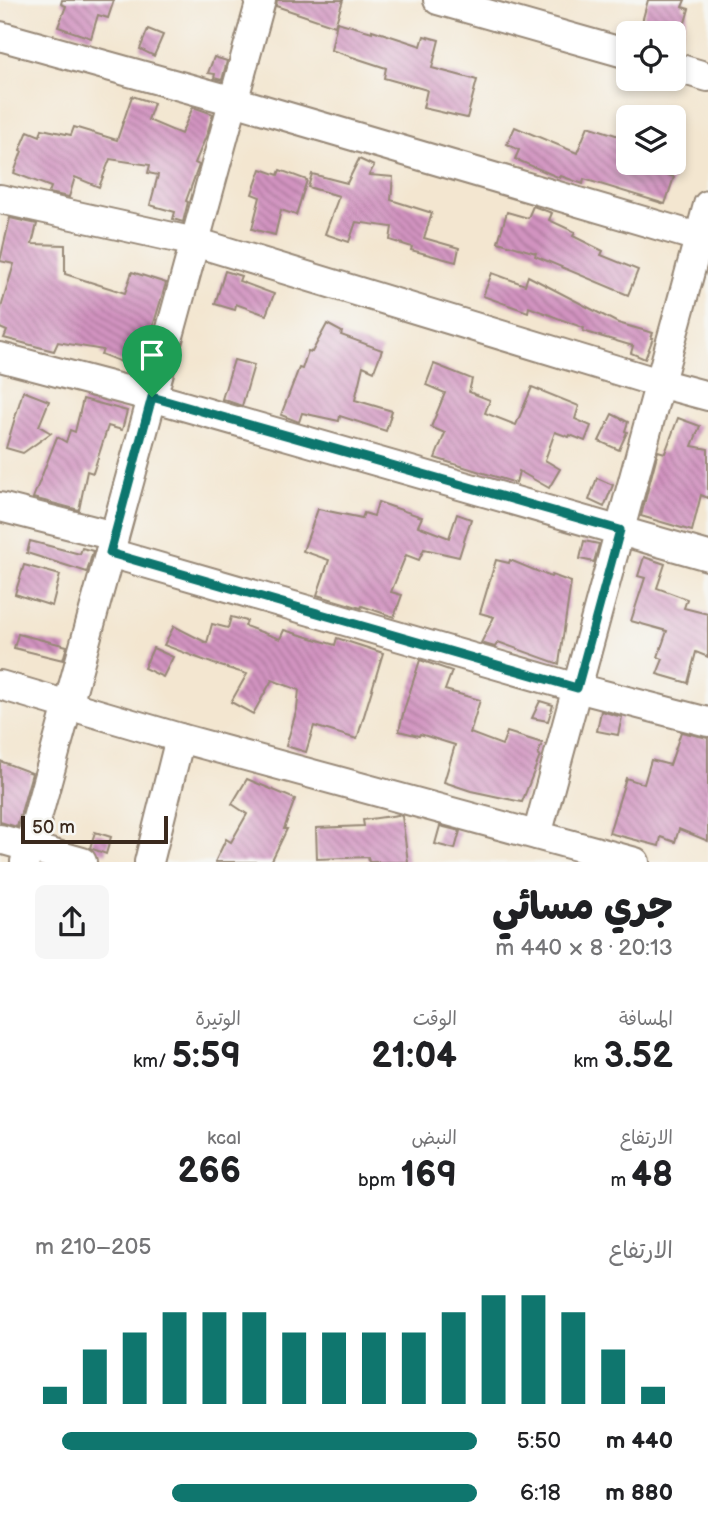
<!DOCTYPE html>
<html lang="ar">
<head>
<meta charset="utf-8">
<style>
  :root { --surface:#fff; --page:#f6f6f6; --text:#202124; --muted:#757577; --accent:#0f766e }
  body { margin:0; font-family:"Balsamiq Sans","Playpen Sans Arabic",sans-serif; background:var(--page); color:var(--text); direction:rtl; height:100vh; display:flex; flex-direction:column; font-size:26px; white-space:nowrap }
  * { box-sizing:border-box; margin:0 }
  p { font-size:23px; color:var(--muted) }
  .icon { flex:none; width:38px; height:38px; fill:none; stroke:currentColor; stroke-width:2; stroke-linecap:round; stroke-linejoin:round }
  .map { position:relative; height:862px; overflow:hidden; direction:ltr }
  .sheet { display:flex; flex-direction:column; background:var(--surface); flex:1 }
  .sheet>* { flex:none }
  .buttons { position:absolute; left:616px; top:21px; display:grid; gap:14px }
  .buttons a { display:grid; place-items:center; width:70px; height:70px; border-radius:10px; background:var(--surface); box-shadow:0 4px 10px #0003; font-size:35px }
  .scale { position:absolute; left:21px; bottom:18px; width:147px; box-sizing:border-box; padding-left:7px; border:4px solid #3b2a1e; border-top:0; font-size:19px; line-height:24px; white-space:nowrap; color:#3b2a1e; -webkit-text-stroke:5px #f6f6f2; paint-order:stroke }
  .pin { position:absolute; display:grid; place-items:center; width:60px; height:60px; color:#fff; margin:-72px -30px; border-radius:50% 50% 50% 0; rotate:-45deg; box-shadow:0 0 7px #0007 }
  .pin .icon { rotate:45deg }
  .round { display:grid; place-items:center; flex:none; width:74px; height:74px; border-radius:10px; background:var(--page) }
  .overview { display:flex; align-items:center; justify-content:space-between; height:119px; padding:0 35px }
  h1 { font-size:38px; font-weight:800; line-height:52px }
  .stats { display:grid; grid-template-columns:repeat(3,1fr); gap:10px; height:119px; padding:7px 35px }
  .stats div { display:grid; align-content:center }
  .stats b { font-size:35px; font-weight:800 }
  .stats small { font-size:19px; font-weight:400 }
  .stats p { font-size:19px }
  .chart { height:196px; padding:14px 35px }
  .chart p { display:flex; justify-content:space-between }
  .chart svg { width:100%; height:126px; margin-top:7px; stroke:var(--accent); stroke-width:6 }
  ul { padding:0 35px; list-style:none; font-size:23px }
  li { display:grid; grid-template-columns:112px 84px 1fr; align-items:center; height:52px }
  li i { height:18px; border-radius:9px; background:var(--accent) }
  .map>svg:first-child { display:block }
  .building { fill:url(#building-back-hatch) }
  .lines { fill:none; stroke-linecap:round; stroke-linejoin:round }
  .minor-casing { stroke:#978877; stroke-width:32 }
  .minor { stroke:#fff; stroke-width:28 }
  .route-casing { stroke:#fff; stroke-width:14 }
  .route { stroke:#0f766e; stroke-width:9 }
</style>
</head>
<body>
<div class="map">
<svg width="708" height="862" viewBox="0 0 708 862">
  <defs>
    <pattern id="building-back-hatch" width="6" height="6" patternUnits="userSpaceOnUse" patternTransform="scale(1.75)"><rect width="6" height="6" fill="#d193c0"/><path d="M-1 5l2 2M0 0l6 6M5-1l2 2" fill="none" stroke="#ab789b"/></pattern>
  </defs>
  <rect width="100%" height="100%" fill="#f6f6f2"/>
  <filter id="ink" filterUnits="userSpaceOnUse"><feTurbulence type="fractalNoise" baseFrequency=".0143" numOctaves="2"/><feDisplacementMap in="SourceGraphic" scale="14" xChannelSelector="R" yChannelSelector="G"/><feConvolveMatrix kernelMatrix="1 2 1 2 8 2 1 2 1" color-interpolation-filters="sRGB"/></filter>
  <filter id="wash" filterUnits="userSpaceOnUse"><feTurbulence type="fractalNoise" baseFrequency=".00686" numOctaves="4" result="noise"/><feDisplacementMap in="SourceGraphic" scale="28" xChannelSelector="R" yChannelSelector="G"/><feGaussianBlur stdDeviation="1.57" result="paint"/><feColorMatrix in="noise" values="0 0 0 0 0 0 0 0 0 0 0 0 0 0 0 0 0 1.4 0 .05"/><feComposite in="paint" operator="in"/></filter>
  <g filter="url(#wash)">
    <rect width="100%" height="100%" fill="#f3e6d0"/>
    <g id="blocks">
      <g class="building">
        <path d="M62,0h52l-6,18 -10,-3 -7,23 -33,-11 8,-21 -5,-2z"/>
        <path d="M277,0h66l-8,26 -59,-20z"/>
        <path d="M648,0h37l-3,7 7,2 -8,27 -14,-4 1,-3 -26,-7z"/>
        <path d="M337,22l35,10v-2l49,16 3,-10 15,4 -7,28 45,12 -10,38 -44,-10 4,-18 -43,-12 2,-10 -55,-18z"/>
        <path d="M148,29l15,6 -9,21 -14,-7z"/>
        <path d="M214,57l13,4 -5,19 -8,-2 1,-4 -7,-1z"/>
        <path d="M132,96l22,7 -6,17 33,14 12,-27 20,7 -6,20 -12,29 4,2 -13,36 2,1 -5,20 -10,-3 2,-7 -25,-7 8,-30 -10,-2 2,-8 -40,-6 -11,28 -24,-10 -6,20 -20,-4 2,-6 -37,-14 8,-22 -2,-1 8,-19 12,5 2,-7 29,6 3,-8 43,13z"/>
        <path d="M588,126l40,13v24h35l-3,9 14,5 -9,27 -81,-25 -1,5 -22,-8 -1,2 -45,-19 4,-9 -12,-6 8,-17 62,26z"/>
        <path d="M359,159l15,7 -5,9 24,2 -2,23 41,13 -8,25 35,10 -3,14 -45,-12 1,-3 -22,-7 2,-13 -36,-5 -7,20 -24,-8 14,-38 -31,-9 4,-13 35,9z"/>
        <path d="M261,169l17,6 2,-5 27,10 -11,35 -15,-5 -6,25 -23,-6 8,-32 -8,-3z"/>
        <path d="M533,206l19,7 -3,7 26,12 -2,4 30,15 -2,4 37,15 -10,25 -93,-39 1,-3 -38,-11 9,-30 21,6z"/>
        <path d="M10,218l27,6 -5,20 33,1v29l60,19 7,-21 34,11 -18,60 2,1 -6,22 -19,-5 -1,2 -23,-9 2,-4 -45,-8 -4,9 -50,-13 3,-7 -7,-3v-17l14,-47 -14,-3z"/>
        <path d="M225,271l16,5 -2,5 35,13 -8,21 -30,-11 -1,6 -20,-6z"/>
        <path d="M492,273l33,12 3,-9 90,47 35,10 -2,5h2l-8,21 -14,-6 2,-7 -50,-15 1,-3 -55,-21 -1,5 -45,-16z"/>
        <path d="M327,324l15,8 -1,3 41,15 -8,21 -11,-5 -8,34 37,11 -6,20 -46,-15 -1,5 -37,-8 -3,9 -18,-7 18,-47 3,1 6,-18 4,1z"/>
        <path d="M234,360l20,5 -12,41 -20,-7z"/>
        <path d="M434,364l38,15 -3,13 21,8 -5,13 31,12 16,-38 47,19 -4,13 16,7 -6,15 -15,-6 -1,2 -14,-5 -10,28 15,9 -11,19 -30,-17 -3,12 -81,-25 10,-25 -14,-6 14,-34 -19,-8z"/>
        <path d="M23,391l26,10 -10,25 12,7 -28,20 -17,-5z"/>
        <path d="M83,399l44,12 -5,19 -14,-4 -15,47 -6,-2 -8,39 -46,-12 24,-61 9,5 4,-12 5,2z"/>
        <path d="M612,414l16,8 -3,9 2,1 -8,18 -20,-9z"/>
        <path d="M678,418l22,8 -8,20 16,3v49l-7,-3 -9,36 -51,-15 17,-65 7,2z"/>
        <path d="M597,478l16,7 -9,22 -15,-7z"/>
        <path d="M378,502l44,15 -4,9 31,12 8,-24 14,5 -12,38 -35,-8 -5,11 -13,-5 -15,37 11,3 -8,22 -32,-11 -1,2 -44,-13 12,-35 -26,-9 15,-42 44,9 2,-5 10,3z"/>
        <path d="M30,541l50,13 2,-6 11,3 -6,21 -60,-19z"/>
        <path d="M584,541l15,3 -5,18 -14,-3z"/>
        <path d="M644,557l21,7 -8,24 30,11 -3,9 24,6v43l-12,-5 -8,31 -31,-9 6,-15 -5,-2 9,-26 -36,-10 14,-43 -7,-2z"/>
        <path d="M496,560l13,3 1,-3 41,17 1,-2 19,7 -12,82 -61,-22 -3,5 -14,-4 13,-26 -14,-4z"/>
        <path d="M24,565l36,10 -8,31 -37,-12z"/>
        <path d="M231,617l16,4 -2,5 35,13 4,-9 51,15 2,-7 46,15 -26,86 -43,-13 -8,26 -20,-6 11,-37 2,-19 -27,-10 -19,34 -22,-12 16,-28 -33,-10 -50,-19 10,-19 33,17 5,-19 16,4z"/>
        <path d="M18,634l49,12 -4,14 -49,-12z"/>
        <path d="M153,648l20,9 -10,20 -19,-9z"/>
        <path d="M420,660l32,11 -7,19 35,10 -10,33 32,12 5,-13 35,11 -4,12 2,1 -18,46 -51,-11 -27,-9 11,-37 -35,-11 -1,2 -20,-5 5,-21z"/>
        <path d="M540,701l13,4 -5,16 -16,-3z"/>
        <path d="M601,711l21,6 -4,18 -21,-4z"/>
        <path d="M681,732l27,6v103l-29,-12 -4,13 -14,-5 -2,9 -50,-13 17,-55 18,6 7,-24 19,5z"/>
        <path d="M0,761l32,12 -15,54 -17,-5z"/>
        <path d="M247,779l48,20 -11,30h3l-16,33h-56l11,-23 5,3 16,-28 -15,-10z"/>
        <path d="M398,815l4,1 6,46h-39l-1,-5 -51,2 -1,-31 48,-2 -1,-6z"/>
        <path d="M440,826l20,5 -5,18 -20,-5z"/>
        <path d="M95,832l16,5 -5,17 -16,-6z"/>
      </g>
    </g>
  </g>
  <g filter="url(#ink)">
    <use href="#blocks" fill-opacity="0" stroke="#978877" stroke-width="2"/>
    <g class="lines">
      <g class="minor-casing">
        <g id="minor">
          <path d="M438,0l190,54"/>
          <path d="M0,36l234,65 474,139"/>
          <path d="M674,67l34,10"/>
          <path d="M0,199l195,43 464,141 49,13"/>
          <path d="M0,357l152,40 556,159"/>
          <path d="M0,507l114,29"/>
          <path d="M110,553l467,135 131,34"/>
          <path d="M0,685l180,53 455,124"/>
          <path d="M537,835l171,-630"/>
          <path d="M0,839l82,23"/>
          <path d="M25,862l236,-862"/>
          <path d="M149,862l31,-124"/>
        </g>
      </g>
      <use href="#minor" class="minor"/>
    </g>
  </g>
  <g class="lines" filter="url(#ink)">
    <g class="route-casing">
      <path id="route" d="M152,397l468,133 -43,158 -467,-135z"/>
    </g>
    <use href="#route" class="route"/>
  </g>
</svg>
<div class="buttons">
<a><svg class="icon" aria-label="locate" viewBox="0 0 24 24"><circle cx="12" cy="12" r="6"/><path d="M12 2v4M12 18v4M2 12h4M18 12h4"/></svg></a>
<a><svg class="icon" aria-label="layers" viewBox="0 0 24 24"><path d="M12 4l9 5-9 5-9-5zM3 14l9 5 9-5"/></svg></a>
</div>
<div class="scale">50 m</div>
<div class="pin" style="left:152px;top:397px;background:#1e9e55"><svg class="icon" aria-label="arrive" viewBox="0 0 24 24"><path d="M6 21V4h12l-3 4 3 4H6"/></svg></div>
</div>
<section class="sheet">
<div class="overview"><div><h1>جري مسائي</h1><p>20:13 · 8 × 440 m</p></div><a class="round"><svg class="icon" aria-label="share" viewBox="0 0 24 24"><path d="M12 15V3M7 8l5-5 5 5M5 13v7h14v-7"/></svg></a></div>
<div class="stats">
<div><p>المسافة</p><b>3.52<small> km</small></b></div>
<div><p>الوقت</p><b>21:04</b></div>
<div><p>الوتيرة</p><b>5:59<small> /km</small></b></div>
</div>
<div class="stats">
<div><p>الارتفاع</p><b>48<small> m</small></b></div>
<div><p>النبض</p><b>169<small> bpm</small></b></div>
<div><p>kcal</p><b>266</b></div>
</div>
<div class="chart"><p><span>الارتفاع</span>205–210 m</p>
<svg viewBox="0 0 160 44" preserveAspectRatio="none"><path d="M5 44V38M15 44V25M25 44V19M35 44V12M45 44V12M55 44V12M65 44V19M75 44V19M85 44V19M95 44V19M105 44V12M115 44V6M125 44V6M135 44V12M145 44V25M155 44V38"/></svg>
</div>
<ul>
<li><b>440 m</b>5:50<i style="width:94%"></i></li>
<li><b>880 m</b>6:18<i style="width:69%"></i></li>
</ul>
</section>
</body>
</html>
